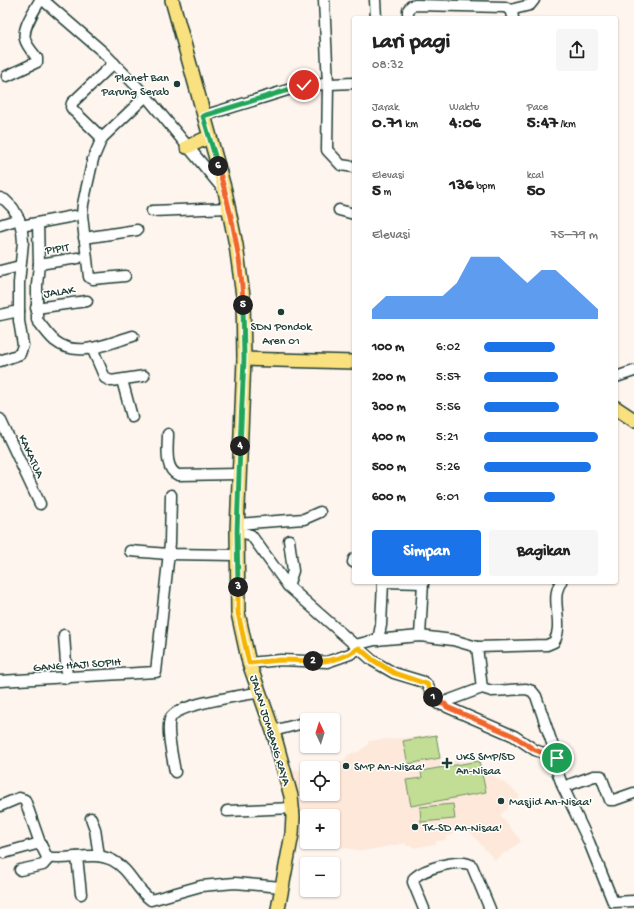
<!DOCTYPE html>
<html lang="id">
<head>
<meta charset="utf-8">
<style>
  :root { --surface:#fff; --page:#f6f6f6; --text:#222; --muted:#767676; --accent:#1a73e8 }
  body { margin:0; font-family:"Gochi Hand",sans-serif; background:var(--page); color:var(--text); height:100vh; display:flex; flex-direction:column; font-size:15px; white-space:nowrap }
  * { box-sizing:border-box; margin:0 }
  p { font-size:13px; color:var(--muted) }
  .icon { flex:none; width:22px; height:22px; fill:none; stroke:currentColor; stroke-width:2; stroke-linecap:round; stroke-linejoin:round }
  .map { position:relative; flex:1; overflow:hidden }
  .drawer { position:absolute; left:352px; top:16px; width:266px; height:568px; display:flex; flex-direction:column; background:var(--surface); border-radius:4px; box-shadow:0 1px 3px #0004 }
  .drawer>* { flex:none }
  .needle { width:26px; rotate:356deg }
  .fabs { position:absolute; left:300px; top:713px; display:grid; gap:8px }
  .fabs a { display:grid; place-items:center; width:40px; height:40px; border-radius:4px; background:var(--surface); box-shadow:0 1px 3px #0004; font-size:20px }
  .pin { position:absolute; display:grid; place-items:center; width:34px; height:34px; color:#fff; margin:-17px; border:2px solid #fff; border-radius:50%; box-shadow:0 1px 4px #0007 }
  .km { position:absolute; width:20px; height:20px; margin:-10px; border-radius:50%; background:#222; color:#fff; font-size:11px; line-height:20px; text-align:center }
  .round { display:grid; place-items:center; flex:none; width:42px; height:42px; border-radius:4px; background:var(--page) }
  .headline { display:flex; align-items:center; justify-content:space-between; height:68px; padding:0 20px }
  h1 { font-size:22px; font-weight:700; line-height:30px }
  .stats { display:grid; grid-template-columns:repeat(3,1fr); gap:6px; height:68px; padding:4px 20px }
  .stats div { display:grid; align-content:center }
  .stats b { font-size:17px; font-weight:700 }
  .stats small { font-size:11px; font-weight:400 }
  .stats p { font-size:11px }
  .chart { height:112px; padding:8px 20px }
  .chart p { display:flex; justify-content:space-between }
  .chart svg { width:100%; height:72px; margin-top:4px; fill:var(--accent); opacity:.7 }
  .primary-button { display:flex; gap:8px; margin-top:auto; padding:8px 20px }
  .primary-button a { flex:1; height:46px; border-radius:4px; background:var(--accent); color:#fff; font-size:16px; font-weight:700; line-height:46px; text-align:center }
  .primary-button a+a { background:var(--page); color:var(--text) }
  ul { padding:0 20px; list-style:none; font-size:13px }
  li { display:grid; grid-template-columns:64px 48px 1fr; align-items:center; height:30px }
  li i { height:10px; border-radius:5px; background:var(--accent) }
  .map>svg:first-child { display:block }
  .built { fill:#fde8da; fill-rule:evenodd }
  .green { fill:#c2de95; stroke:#708e64 }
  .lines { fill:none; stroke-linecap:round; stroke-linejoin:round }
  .minor-casing { stroke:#1f3d34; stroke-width:13 }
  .major-casing { stroke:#1f3d34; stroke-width:16 }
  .minor { stroke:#fff; stroke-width:10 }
  .major { stroke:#fae180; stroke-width:13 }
  .split-1-casing { stroke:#fff; stroke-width:8 }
  .split-2-casing { stroke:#fff; stroke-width:8 }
  .split-3-casing { stroke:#fff; stroke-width:8 }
  .split-4-casing { stroke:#fff; stroke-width:8 }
  .split-5-casing { stroke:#fff; stroke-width:8 }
  .split-6-casing { stroke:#fff; stroke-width:8 }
  .split-7-casing { stroke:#fff; stroke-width:8 }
  .split-1 { stroke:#f0652b; stroke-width:5 }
  .split-2 { stroke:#f5b400; stroke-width:5 }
  .split-3 { stroke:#f5b400; stroke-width:5 }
  .split-4 { stroke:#22a559; stroke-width:5 }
  .split-5 { stroke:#22a559; stroke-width:5 }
  .split-6 { stroke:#f0652b; stroke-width:5 }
  .split-7 { stroke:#22a559; stroke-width:5 }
  .poi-dot { fill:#1f3d34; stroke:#fff; stroke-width:1.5 }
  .labels { text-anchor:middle; stroke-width:3; stroke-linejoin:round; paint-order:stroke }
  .poi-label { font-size:12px; fill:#1f3d34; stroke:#fff; text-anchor:start }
  .street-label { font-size:12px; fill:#1f3d34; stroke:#fff }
</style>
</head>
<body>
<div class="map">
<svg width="634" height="909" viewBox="0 0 634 909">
  <rect width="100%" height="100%" fill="#fef5ee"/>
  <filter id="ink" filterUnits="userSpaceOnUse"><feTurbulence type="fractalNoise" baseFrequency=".025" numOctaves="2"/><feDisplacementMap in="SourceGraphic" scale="8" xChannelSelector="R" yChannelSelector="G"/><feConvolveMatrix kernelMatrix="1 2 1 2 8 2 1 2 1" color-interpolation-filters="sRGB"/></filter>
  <g filter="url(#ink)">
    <path class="built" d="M436,735l5,26h38l2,7 29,19 10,9 -20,19 21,26 -14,12 -2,-1 -10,8 -28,-31 -14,2v4l-7,1v4l-10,1v3l-23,4v-2h-7v-3l-43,8 -51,-9h21v-26h-26v25l-9,-2 2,-16v-19l-8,-33 54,-11v-3l5,-4 7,-1 10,-7v-4zM307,768h26v26h-26z"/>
    <g class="green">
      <path d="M436,735l4,23 -32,6 -5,-23z"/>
      <path d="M479,761l7,31 -75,14 -5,-26 16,-2 -1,-7z"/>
      <path d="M453,804l2,15 -34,3 -1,-15z"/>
    </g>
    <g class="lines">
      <g class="minor-casing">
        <g id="minor">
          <path d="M43,0l60,52 43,44 77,93"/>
          <path d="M324,0l4,84 -1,66 14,15 13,2"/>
          <path d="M375,0l1,18"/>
          <path d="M510,10l20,-5 4,-5"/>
          <path d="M408,18v-8l3,-4 5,-1 89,2 7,4 1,7"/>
          <path d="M7,76l30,-14v-4c-4,-5 -11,-13 -12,-19 -3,-12 10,-29 15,-39"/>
          <path d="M203,116l101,-31 50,-2"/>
          <path d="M102,138l-28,-27 -3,-4 1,-4 42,-40"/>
          <path d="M0,198l5,2 8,8 6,11 3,12 1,11 -4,41v38l4,24 -3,9 -20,7"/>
          <path d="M339,210l15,4"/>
          <path d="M152,211l77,-3"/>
          <path d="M38,223l1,41 -2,21v35c6,7 11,15 18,21 22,18 54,2 78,-5"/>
          <path d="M0,225l19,-6"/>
          <path d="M21,226l53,-10"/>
          <path d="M84,238l53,-8"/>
          <path d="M39,264l39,-6"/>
          <path d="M0,271l20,-5"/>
          <path d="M125,276l-32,3 -4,-2 -7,-62 1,-11 10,-45 9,-21 44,-42"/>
          <path d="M36,308l51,-7"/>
          <path d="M0,315l19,-4"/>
          <path d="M92,348l13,30 6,3 33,-5"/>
          <path d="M616,377l18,-6"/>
          <path d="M122,380l10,37"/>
          <path d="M0,419l40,85"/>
          <path d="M168,434c0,13 -4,35 10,41l61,-1"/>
          <path d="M237,524l67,-5 16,-7"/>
          <path d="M237,531l14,4 37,51 85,75 21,12 30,9c7,5 8,16 14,22h7"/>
          <path d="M130,551l38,3 69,1"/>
          <path d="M353,562l1,-3"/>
          <path d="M385,582l38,1"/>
          <path d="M288,586l5,-15 -4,-31"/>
          <path d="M64,635l3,43"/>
          <path d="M420,636l3,-54"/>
          <path d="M378,640l3,-15 2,-43"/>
          <path d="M355,645l20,-5 45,-4 33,4 24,7 70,-2 7,-3c11,-18 -5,-43 7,-60"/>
          <path d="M477,647l5,41 10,3 34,-2 6,2 4,5 21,62v13l6,16 26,55 24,60 21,-1"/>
          <path d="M249,663l32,-3 46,2 23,-8 9,-6"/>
          <path d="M0,681l156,-9 14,-129 1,-48"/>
          <path d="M482,688l-35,13 -2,3 2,3 67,29 21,14 22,8"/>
          <path d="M315,720h1"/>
          <path d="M273,731l34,-9"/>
          <path d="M175,772c-2,-13 -9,-41 -5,-53 6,-16 73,-23 90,-27"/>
          <path d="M563,787l31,-11h7l9,24h4l20,-7"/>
          <path d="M0,806l19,-8 6,2 15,43 7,14c21,5 44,-7 65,3 18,9 24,30 39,40l50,-14 34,-3 47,4"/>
          <path d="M227,811l65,-3"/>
          <path d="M91,818l4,11 4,27"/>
          <path d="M4,853l36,-10"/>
          <path d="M77,857l4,37"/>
          <path d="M20,870l23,-5 6,-7"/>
          <path d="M424,909l-11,-27 1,-4c9,-9 48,-21 58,-12l18,43"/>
        </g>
      </g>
      <g class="major-casing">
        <g id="major">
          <path d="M172,0l53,191 11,54 7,51 1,63 -7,172 1,82 11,50 24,68 18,65 2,21 -1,17 -14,75"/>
          <path d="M187,147l22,-10"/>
          <path d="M244,359l110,3"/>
          <path d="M616,408l18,12"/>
        </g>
      </g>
      <use href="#minor" class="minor"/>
      <use href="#major" class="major"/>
    </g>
  </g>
  <g class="lines" filter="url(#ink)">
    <g class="split-1-casing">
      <path id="split-1" d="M433,697l5,7h7l2,3 67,29 21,14 22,8"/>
    </g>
    <g class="split-2-casing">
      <path id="split-2" d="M313,661c17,1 32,-3 46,-13l14,12 21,13 33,11 6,13"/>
    </g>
    <g class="split-3-casing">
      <path id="split-3" d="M238,587v26l11,50 32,-3 32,1"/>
    </g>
    <g class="split-4-casing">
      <path id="split-4" d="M238,587l-1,-56 3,-85"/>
    </g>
    <g class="split-5-casing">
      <path id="split-5" d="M240,446l4,-87 -1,-54"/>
    </g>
    <g class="split-6-casing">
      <path id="split-6" d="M218,166c13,45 24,92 25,139"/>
    </g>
    <g class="split-7-casing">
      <path id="split-7" d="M218,166l-15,-50 101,-31"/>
    </g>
    <use href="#split-1" class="split-1"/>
    <use href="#split-2" class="split-2"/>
    <use href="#split-3" class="split-3"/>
    <use href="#split-4" class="split-4"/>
    <use href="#split-5" class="split-5"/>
    <use href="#split-6" class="split-6"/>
    <use href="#split-7" class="split-7"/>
  </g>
  <g class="poi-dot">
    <circle cx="177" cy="84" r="4"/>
    <circle cx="281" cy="312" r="4"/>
    <path d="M445 757h4v4h4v4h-4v4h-4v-4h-4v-4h4z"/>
    <circle cx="346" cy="766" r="4"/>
    <circle cx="501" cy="801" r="4"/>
    <circle cx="415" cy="827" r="4"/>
  </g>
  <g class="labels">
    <g class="poi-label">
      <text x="169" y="81" text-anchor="end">Planet Ban<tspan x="169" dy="14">Parung Serab</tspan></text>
      <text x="281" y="330" text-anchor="middle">SDN Pondok<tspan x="281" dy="14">Aren 01</tspan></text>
      <text x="456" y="760">UKS SMP/SD<tspan x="456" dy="14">An-Nisaa</tspan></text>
      <text x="354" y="770">SMP An-Nisaa'</text>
      <text x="509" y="805">Masjid An-Nisaa'</text>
      <text x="423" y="831">TK-SD An-Nisaa'</text>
    </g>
    <g class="street-label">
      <text transform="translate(57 248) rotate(-8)" y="4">PIPIT</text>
      <text transform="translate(59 291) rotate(-8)" y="4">JALAK</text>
      <text transform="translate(32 456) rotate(65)" y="4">KAKATUA</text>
      <text transform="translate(77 664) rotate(-4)" y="4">GANG HAJI SOPIH</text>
      <text transform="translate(271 730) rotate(73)" y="4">JALAN JOMBANG RAYA</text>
    </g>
  </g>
</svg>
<div class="fabs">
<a><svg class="needle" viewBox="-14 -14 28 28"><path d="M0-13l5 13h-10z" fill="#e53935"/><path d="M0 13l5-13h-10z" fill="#767676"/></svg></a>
<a><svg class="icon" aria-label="locate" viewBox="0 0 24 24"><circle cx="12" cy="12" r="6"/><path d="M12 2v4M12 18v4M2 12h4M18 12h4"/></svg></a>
<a>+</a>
<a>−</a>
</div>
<div class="pin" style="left:557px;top:758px;background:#1e9e55"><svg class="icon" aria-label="arrive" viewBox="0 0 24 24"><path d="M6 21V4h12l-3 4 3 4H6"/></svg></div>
<div class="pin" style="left:304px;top:85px;background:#d93025"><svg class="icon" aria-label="check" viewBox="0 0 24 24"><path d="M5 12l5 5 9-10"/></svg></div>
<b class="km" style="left:433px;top:697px">1</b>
<b class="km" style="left:313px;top:661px">2</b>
<b class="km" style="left:238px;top:587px">3</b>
<b class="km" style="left:240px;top:446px">4</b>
<b class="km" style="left:243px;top:305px">5</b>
<b class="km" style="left:218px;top:166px">6</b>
<section class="drawer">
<div class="headline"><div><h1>Lari pagi</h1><p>08:32</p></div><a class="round"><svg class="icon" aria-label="share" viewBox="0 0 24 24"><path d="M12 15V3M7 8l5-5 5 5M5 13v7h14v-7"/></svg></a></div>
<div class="stats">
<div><p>Jarak</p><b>0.71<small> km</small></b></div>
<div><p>Waktu</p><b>4:06</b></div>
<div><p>Pace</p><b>5:47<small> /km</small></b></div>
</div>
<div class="stats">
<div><p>Elevasi</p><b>5<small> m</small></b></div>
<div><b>136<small> bpm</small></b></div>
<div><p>kcal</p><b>50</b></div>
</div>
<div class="chart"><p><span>Elevasi</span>75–79 m</p>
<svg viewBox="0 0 160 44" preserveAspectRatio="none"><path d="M0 44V38L10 30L20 30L30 30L40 30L50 30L60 22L70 6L80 6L90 6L100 14L110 22L120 14L130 14L140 22L150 30L160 38V44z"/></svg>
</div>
<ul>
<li><b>100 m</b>6:02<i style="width:62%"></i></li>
<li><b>200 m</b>5:57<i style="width:65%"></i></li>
<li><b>300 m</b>5:56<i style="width:66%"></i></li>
<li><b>400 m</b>5:21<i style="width:100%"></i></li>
<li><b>500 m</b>5:26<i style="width:94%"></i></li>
<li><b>600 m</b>6:01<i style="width:62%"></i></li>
</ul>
<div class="primary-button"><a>Simpan</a><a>Bagikan</a></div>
</section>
</div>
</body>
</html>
